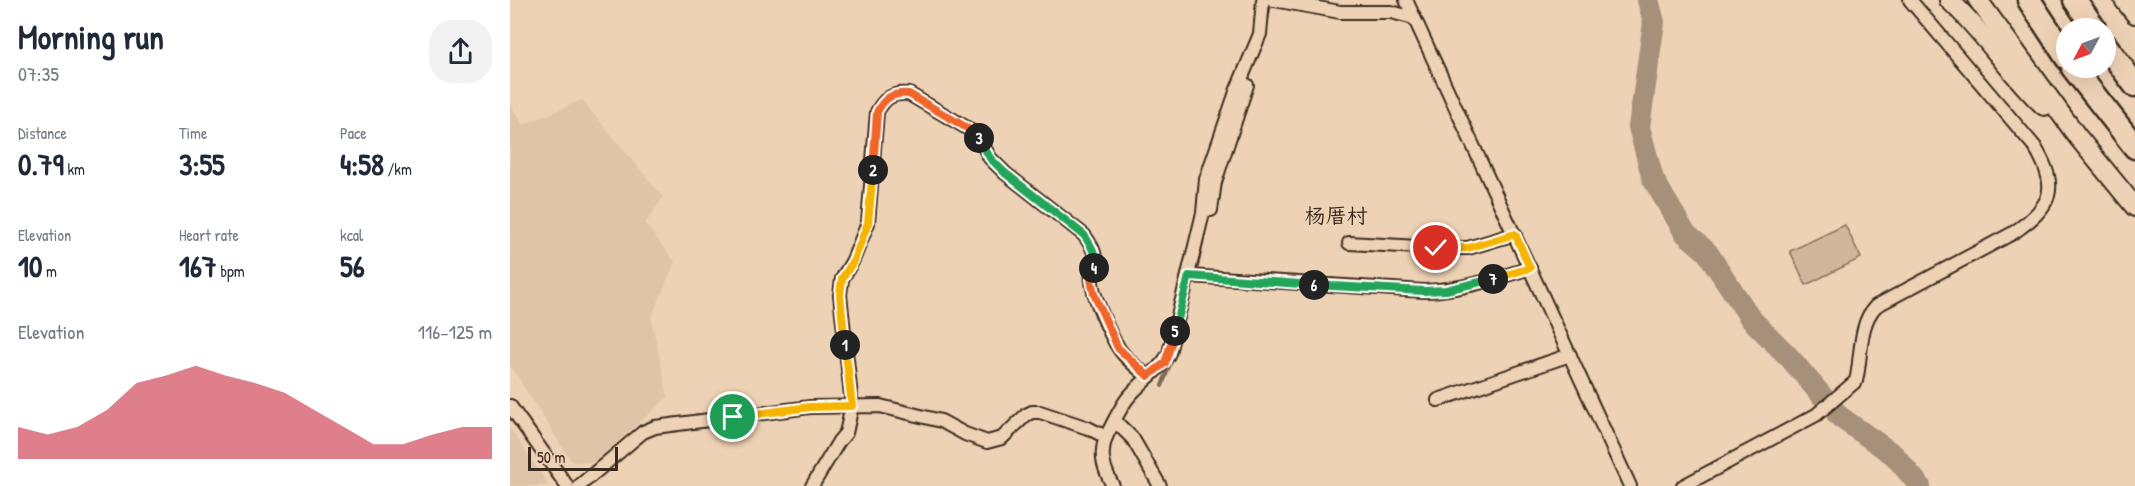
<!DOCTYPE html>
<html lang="en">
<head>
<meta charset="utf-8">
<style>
  :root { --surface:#fff; --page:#f2f2f3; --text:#1f2937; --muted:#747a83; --accent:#d1495b }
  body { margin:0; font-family:"Patrick Hand","LXGW WenKai TC",sans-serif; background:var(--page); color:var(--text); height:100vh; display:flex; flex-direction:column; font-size:22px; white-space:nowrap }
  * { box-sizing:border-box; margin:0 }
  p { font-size:20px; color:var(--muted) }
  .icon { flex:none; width:33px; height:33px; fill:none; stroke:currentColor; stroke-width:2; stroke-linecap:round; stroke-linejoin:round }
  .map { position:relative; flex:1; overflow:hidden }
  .panel { display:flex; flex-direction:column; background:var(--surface); width:510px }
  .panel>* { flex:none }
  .needle { width:39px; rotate:229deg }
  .controls { position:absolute; left:1546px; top:18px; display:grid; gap:12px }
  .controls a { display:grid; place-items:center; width:60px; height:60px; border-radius:50%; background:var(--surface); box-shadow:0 6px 24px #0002; font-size:30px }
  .scale { position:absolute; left:18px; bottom:15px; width:90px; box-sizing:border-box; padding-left:6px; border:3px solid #3b2a1e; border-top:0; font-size:16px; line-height:21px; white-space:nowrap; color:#3b2a1e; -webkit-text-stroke:4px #eed2b5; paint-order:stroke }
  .pin { position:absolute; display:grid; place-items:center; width:51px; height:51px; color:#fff; margin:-26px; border:3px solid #fff; border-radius:50%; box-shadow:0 2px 6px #0007 }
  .km { position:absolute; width:30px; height:30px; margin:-15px; border-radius:50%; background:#222; color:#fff; font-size:16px; line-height:30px; text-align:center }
  .round { display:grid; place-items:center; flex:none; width:63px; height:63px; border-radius:24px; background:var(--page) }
  .head { display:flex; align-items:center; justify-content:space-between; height:102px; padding:0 18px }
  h1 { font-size:33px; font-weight:800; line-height:45px }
  .stats { display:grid; grid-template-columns:repeat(3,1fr); gap:9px; height:102px; padding:6px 18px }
  .stats div { display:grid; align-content:center }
  .stats b { font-size:30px; font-weight:800 }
  .stats small { font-size:16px; font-weight:400 }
  .stats p { font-size:16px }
  .chart { height:168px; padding:12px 18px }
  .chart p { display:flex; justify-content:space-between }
  .chart svg { width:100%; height:108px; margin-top:6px; fill:var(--accent); opacity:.7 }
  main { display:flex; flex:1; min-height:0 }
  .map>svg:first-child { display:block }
  .built { fill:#dfc4a8 }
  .green { fill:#d0b79c; stroke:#86705d; stroke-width:1.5 }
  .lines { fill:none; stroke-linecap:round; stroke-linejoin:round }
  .stream { stroke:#7c6755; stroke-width:4 }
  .river { stroke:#a7907a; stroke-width:22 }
  .street-casing { stroke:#3b2a1e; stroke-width:16 }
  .secondary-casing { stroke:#3b2a1e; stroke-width:22 }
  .highway-casing { stroke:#3b2a1e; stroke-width:27 }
  .street { stroke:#eed2b5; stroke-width:12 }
  .secondary { stroke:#eed2b5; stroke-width:18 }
  .highway { stroke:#eed2b5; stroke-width:22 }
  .split-1-casing { stroke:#fff; stroke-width:12 }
  .split-2-casing { stroke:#fff; stroke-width:12 }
  .split-3-casing { stroke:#fff; stroke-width:12 }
  .split-4-casing { stroke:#fff; stroke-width:12 }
  .split-5-casing { stroke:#fff; stroke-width:12 }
  .split-6-casing { stroke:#fff; stroke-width:12 }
  .split-7-casing { stroke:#fff; stroke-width:12 }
  .split-8-casing { stroke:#fff; stroke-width:12 }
  .split-1 { stroke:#f5b400; stroke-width:8 }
  .split-2 { stroke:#f5b400; stroke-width:8 }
  .split-3 { stroke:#f0652b; stroke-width:8 }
  .split-4 { stroke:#22a559; stroke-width:8 }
  .split-5 { stroke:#f0652b; stroke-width:8 }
  .split-6 { stroke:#22a559; stroke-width:8 }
  .split-7 { stroke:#22a559; stroke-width:8 }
  .split-8 { stroke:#f5b400; stroke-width:8 }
  .labels { text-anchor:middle; stroke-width:4.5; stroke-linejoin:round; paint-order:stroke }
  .quarter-label { font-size:21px; fill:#3b2a1e; stroke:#eed2b5 }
</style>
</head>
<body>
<main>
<section class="panel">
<div class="head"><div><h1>Morning run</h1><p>07:35</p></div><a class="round"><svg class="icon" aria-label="share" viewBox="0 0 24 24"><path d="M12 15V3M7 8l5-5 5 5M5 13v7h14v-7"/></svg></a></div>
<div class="stats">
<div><p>Distance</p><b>0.79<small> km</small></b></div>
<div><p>Time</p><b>3:55</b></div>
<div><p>Pace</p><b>4:58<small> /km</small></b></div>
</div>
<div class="stats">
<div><p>Elevation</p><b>10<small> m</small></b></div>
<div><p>Heart rate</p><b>167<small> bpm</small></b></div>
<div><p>kcal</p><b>56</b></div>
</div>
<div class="chart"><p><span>Elevation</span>116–125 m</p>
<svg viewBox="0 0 160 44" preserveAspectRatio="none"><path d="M0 44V31L10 34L20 31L30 24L40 13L50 10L60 6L70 10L80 13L90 17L100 24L110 31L120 38L130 38L140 34L150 31L160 31V44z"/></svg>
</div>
</section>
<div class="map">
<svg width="1625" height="486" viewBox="0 0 1625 486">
  <rect width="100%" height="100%" fill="#eed2b5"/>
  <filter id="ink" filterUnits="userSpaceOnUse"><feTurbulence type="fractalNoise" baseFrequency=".0167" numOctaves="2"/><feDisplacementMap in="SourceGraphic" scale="12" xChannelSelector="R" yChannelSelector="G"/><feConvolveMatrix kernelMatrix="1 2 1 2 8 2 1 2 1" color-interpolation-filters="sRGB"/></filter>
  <g filter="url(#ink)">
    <g class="built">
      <path d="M72,100l81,97 -18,27 30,38 -24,56 17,79 -73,65h-23l-62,-97v-262l13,22z"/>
      <path d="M0,428l39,58h-39z"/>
    </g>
    <path class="green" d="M1335,225l16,33 -55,27 -16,-34z"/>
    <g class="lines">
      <g class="stream">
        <path d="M757,19l3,-13"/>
        <path d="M687,267l7,-32"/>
        <path d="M668,340l13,-49"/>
        <path d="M652,386l10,-28"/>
      </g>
      <path class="river" d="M1138,0l6,22 -15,105 14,52 32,54 22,19 44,67 38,38 51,60 54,38 26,31"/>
      <g class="street-casing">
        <g id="street">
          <path d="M764,0l66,12h51l23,6"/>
          <path d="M896,0l224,486"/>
          <path d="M699,210h2l4,-28 32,-97"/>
          <path d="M839,243l87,5h32l47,-14"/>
          <path d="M679,276l235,15c37,-1 71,-12 106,-23"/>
          <path d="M928,400l132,-45"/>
          <path d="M0,406l57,80"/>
          <path d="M605,421l18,18 27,47"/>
          <path d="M596,437c6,-12 13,-27 21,-38 12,-16 35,-30 42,-46l34,-140 3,-34 31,-90 23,-55 3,-34"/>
          <path d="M69,486l64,-54 12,-5 155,-20 70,-1 61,15 24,13 22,8 15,-4 24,-23 6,-3h8l48,16 18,9c-7,19 -2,32 7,49"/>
          <path d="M302,486l27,-45 7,-8 6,-27 -12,-111 2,-16 11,-19 15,-37 9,-111c7,-14 16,-20 32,-18l58,34 13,12 10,18 15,15 79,62c20,27 5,23 8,47 1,14 18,53 26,65 6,11 20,21 29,29"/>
          <path d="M1173,486l133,-71 40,-34c6,-24 2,-57 20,-75l137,-73c39,-27 47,-44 22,-86l-125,-147"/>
        </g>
      </g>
      <g class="secondary-casing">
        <g id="secondary">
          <path d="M1439,0c35,32 60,73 95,106"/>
          <path d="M1468,0l99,136 58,71"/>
          <path d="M1614,0l11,14"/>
        </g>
      </g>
      <g class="highway-casing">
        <g id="highway">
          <path d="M1519,0l38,58"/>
          <path d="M1565,0l19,28"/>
          <path d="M1596,46l29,39"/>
          <path d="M1563,68l62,79"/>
        </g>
      </g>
      <use href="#street" class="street"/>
      <use href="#secondary" class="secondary"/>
      <use href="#highway" class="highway"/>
    </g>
  </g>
  <g class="lines" filter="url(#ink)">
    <g class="split-1-casing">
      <path id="split-1" d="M223,417l77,-10 42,-1 -7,-61"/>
    </g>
    <g class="split-2-casing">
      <path id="split-2" d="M335,345l-5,-50 2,-16 12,-19 14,-37 5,-53"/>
    </g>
    <g class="split-3-casing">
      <path id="split-3" d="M363,170l4,-58c7,-14 16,-20 32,-18l58,34 12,10"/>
    </g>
    <g class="split-4-casing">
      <path id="split-4" d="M469,138l11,20 15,15 79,62c8,12 13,19 10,33"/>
    </g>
    <g class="split-5-casing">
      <path id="split-5" d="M584,268l-3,12 3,14 24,54 30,28 17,-13 10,-32"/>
    </g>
    <g class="split-6-casing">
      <path id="split-6" d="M665,331l14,-55 125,9"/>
    </g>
    <g class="split-7-casing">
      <path id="split-7" d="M804,285l110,6 22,-1 47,-11"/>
    </g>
    <g class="split-8-casing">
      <path id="split-8" d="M926,248h32l47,-14 15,34 -37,11"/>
    </g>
    <use href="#split-1" class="split-1"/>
    <use href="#split-2" class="split-2"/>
    <use href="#split-3" class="split-3"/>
    <use href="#split-4" class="split-4"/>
    <use href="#split-5" class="split-5"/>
    <use href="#split-6" class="split-6"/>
    <use href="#split-7" class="split-7"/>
    <use href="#split-8" class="split-8"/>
  </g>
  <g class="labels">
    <g class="quarter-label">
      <text x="826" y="223">杨厝村</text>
    </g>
  </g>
</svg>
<div class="controls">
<a><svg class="needle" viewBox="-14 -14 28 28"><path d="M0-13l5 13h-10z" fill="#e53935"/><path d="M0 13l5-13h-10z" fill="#747a83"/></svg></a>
</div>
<div class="scale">50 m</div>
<div class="pin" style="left:223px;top:417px;background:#1e9e55"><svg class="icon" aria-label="arrive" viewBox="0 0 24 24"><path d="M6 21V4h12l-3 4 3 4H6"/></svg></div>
<div class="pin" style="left:926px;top:248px;background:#d93025"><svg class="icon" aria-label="check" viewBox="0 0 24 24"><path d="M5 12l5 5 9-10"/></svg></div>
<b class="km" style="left:335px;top:345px">1</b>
<b class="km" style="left:363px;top:170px">2</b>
<b class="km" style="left:469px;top:138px">3</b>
<b class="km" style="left:584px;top:268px">4</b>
<b class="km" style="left:665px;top:331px">5</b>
<b class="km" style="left:804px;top:285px">6</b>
<b class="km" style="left:983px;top:279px">7</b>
</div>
</main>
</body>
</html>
